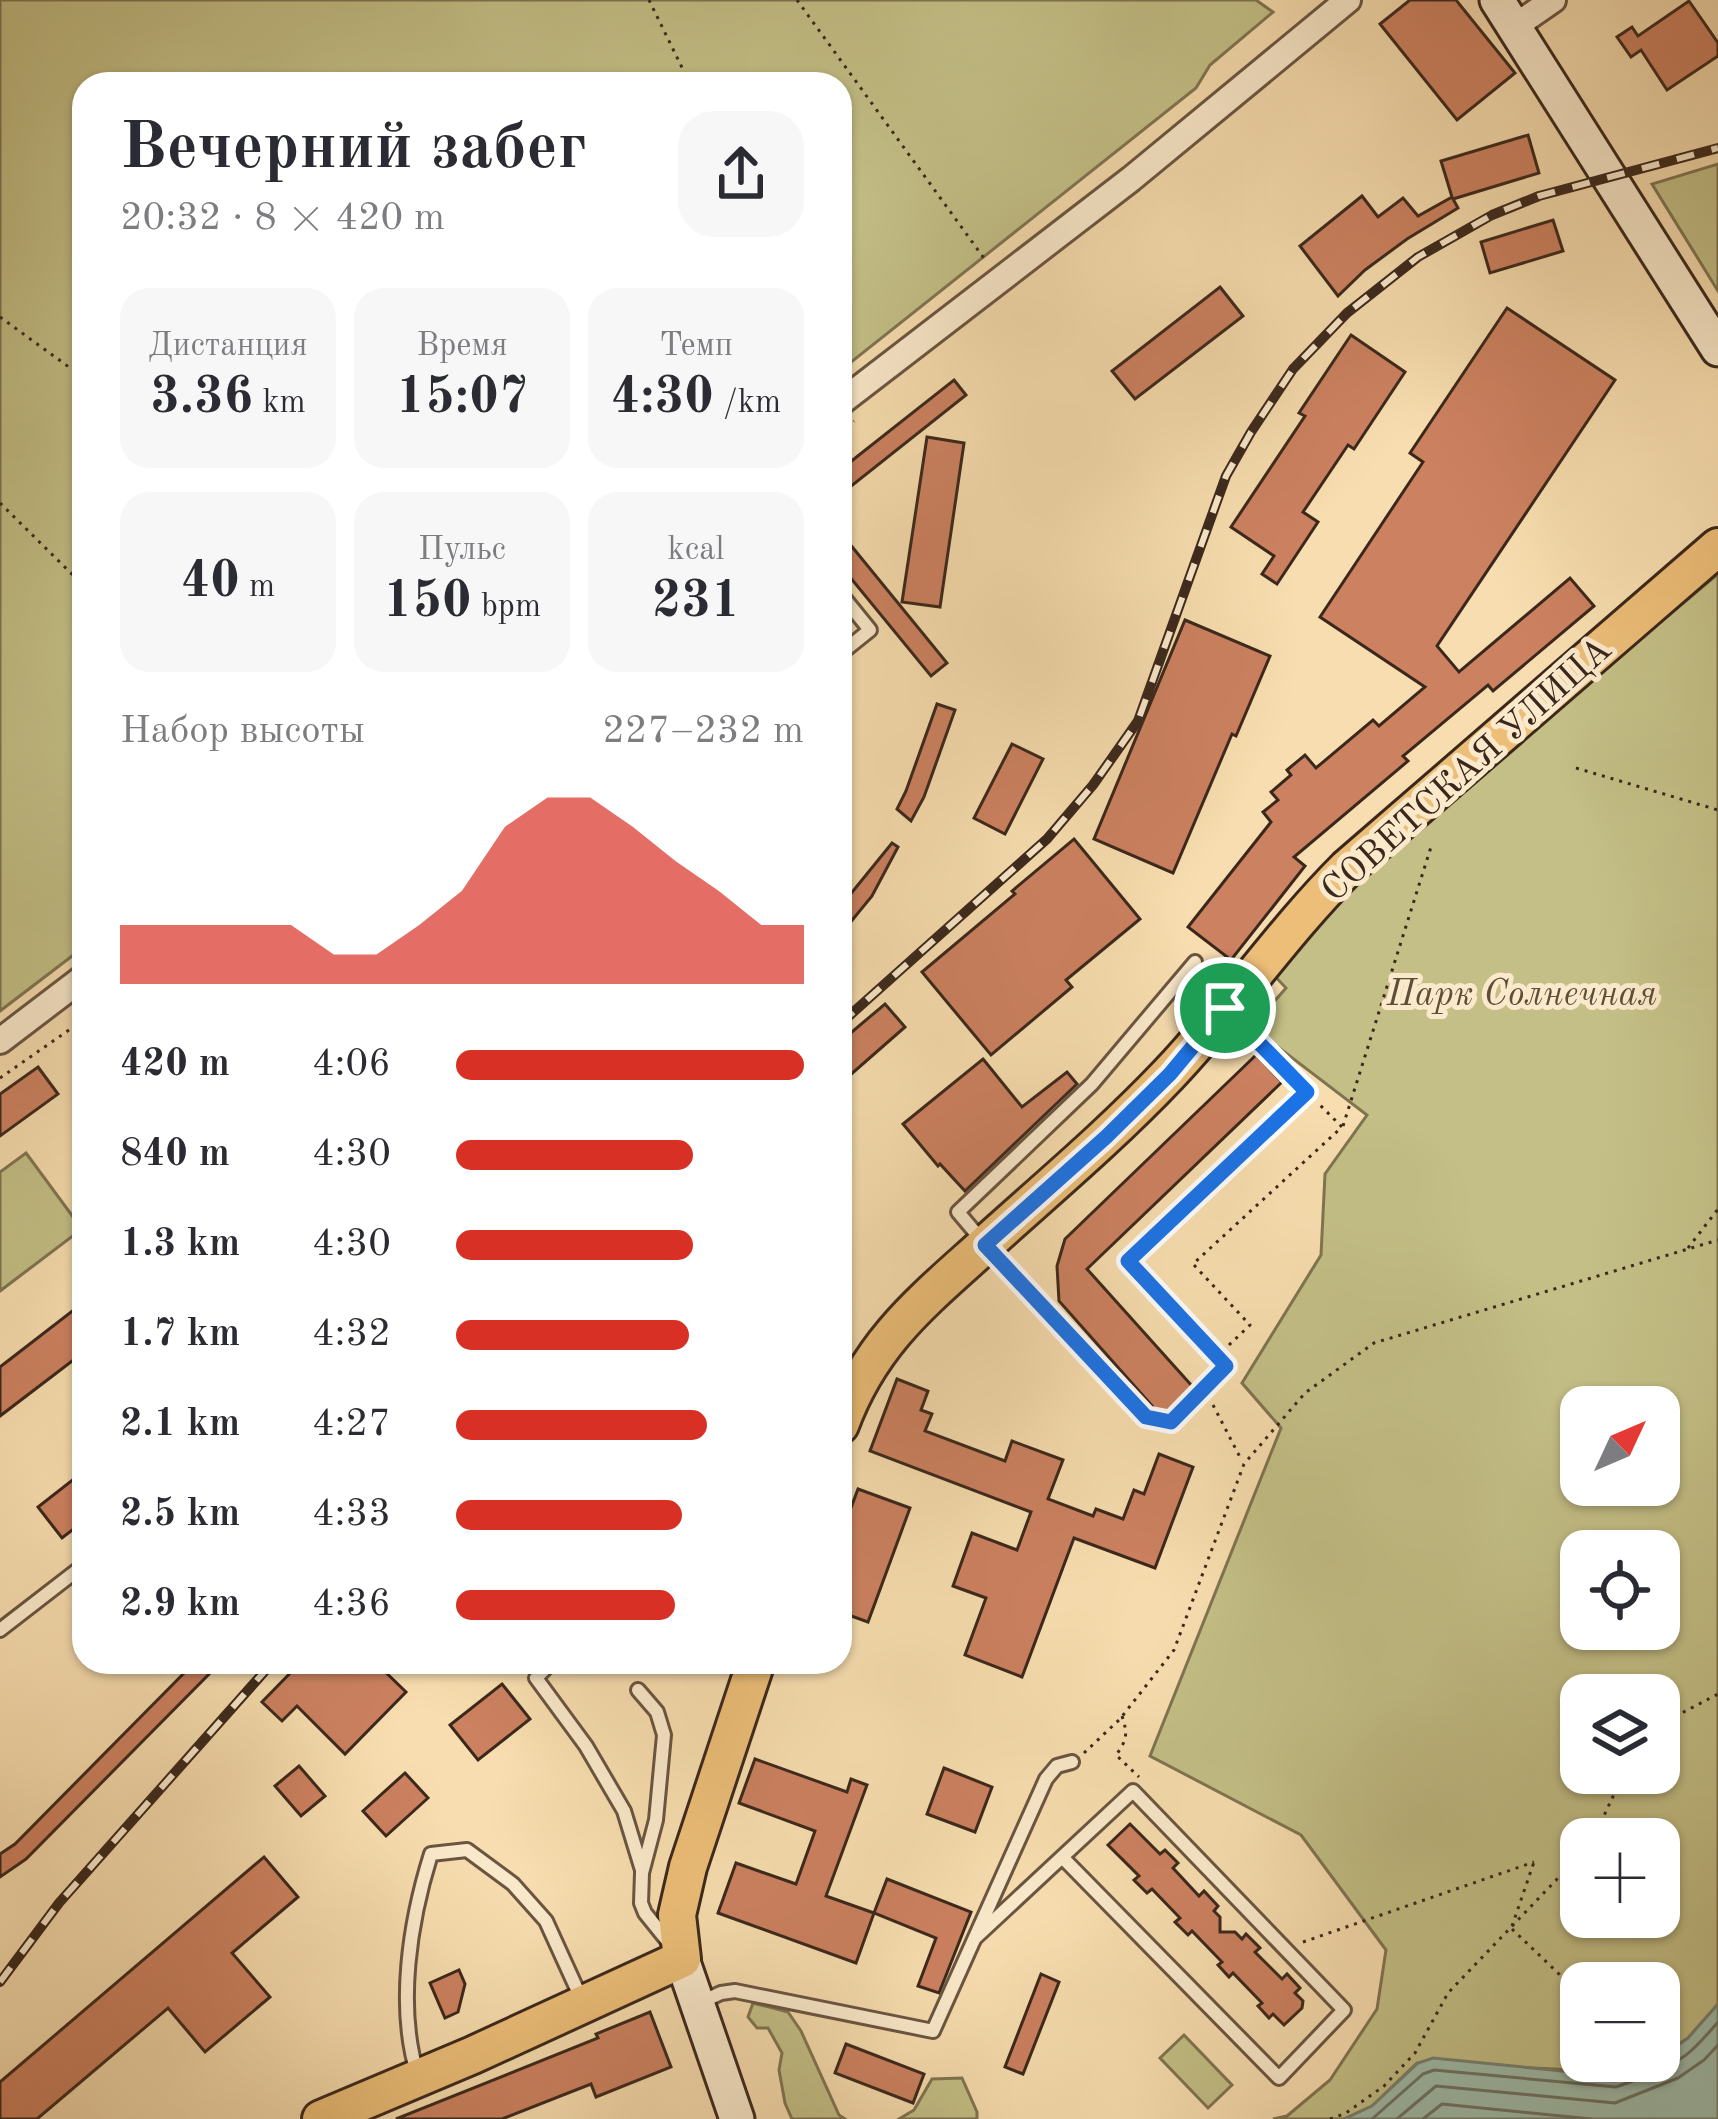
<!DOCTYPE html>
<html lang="ru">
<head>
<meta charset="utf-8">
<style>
  :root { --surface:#fff; --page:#f7f7f7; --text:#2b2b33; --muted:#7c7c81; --accent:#d93025 }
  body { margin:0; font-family:"Old Standard TT",serif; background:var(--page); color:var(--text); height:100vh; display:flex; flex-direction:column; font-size:45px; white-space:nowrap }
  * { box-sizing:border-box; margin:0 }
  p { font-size:39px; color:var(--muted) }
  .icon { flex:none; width:66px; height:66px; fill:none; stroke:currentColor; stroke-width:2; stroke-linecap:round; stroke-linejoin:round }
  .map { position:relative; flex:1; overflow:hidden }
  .side { position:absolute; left:72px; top:72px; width:780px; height:1602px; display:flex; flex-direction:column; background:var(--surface); border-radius:36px; box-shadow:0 3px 9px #0004 }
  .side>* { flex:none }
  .needle { width:78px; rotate:46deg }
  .buttons { position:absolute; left:1560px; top:1386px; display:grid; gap:24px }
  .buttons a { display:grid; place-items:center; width:120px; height:120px; border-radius:24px; background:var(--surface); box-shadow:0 3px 9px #0004; font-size:60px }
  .pin { position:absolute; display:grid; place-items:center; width:102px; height:102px; color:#fff; margin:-51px; border:6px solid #fff; border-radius:50%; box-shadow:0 3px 12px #0007 }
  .round { display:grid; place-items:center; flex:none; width:126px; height:126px; border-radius:36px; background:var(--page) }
  .summary { display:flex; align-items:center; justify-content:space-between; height:204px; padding:0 48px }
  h1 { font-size:66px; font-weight:800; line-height:90px }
  .figures { display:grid; grid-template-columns:repeat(3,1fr); gap:18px; height:204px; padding:12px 48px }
  .figures div { display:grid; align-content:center; border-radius:30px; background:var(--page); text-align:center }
  .figures b { font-size:51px; font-weight:800 }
  .figures small { font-size:33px; font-weight:400 }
  .figures p { font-size:33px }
  .chart { height:336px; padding:24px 48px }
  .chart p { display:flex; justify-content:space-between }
  .chart svg { width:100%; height:216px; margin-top:12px; fill:var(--accent); opacity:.7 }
  ul { padding:0 48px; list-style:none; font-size:39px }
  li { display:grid; grid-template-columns:192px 144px 1fr; align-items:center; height:90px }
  li i { height:30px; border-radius:15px; background:var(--accent) }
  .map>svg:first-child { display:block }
  .green { fill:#c3bf86; stroke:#7f7451; stroke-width:3; fill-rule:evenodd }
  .water { fill:#9dbcab; stroke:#768172; stroke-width:3 }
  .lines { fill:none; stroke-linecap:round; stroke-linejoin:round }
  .shore { stroke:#6c7264; stroke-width:3 }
  .building { fill:#cc8160; stroke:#3b281c; stroke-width:3 }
  .lane-casing { stroke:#6a5541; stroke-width:18 }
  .street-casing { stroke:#6a5541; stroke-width:30 }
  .secondary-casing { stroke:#3b281c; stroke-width:39 }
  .primary-casing { stroke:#3b281c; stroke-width:42 }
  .path { stroke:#3b281c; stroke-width:3; stroke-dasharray:3 6; stroke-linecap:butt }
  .lane { stroke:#fae9cb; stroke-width:12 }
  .street { stroke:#fae9cb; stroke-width:24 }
  .secondary { stroke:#fae9cb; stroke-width:33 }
  .primary { stroke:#ecbe78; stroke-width:36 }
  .rail-casing { stroke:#3b281c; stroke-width:10 }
  .rail { stroke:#fae9cb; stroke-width:6; stroke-dasharray:18; stroke-linecap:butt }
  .route-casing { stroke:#fff; stroke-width:24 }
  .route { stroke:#1a73e8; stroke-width:15 }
  .labels { text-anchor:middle; stroke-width:10; stroke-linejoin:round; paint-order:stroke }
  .street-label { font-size:36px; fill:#3b281c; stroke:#fae9cb }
  .park-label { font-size:36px; font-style:italic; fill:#5d4e36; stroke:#fae9cb }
</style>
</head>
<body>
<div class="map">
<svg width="1718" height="2119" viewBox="0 0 1718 2119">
  <rect width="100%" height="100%" fill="#f7ddaf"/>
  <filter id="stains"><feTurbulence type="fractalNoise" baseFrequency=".00167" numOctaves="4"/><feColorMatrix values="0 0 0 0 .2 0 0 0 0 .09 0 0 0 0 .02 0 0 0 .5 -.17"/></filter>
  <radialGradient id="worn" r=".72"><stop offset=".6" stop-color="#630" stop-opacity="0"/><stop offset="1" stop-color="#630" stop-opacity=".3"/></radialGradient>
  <g class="green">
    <path d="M0,0h1256l17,12 -63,53 -14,23 -356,283v-287h-756v863l-84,64z"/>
    <path d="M1718,164v127l-66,-107z"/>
    <path d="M1718,574v1430l-30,34 -29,20v-75h-78v78h73l-42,15 -57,-7 -138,-6 -45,43 -28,13h-71l14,-3 43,-36 47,-71 9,-59 -85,-115 -151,-79 131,-328 -39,-45 79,-128 4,-81 42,-59 -115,-88 34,-39 -16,-17 98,-106zM1581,1407h78v78h-78zM1581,1551h78v78h-78zM1581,1695h78v78h-78zM1581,1839h78v78h-78z"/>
    <path d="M26,1153l56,76 -82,62v-119z"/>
    <path d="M753,2003l35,9 13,19 38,84 6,4h-53l-7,-16 -6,-33 3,-17 -14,-25h-11l-9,-11z"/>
    <path d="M1184,2035l48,50 -24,23 -48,-50z"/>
    <path d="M962,2078l15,34v7h-78l15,-9 18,-31z"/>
  </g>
  <path class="water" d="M1718,2004v115h-374l28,-13 46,-43 15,-5 179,18 47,-15v-3l29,-20z"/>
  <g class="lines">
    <g class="shore">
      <path d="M1372,2119l51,-45 11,-4 182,17 28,-10 10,-10c27,1 47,-26 64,-45"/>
      <path d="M1397,2119l39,-33 179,17 63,-25 26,-18 14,-15"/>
      <path d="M1423,2119l19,-15 149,15"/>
    </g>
  </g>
  <g class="building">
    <path d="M1410,0h46l59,73 -58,47 -77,-96z"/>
    <path d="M1689,1l29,42v13l-51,34 -26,-40 -10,7 -14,-20 15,-10 6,9z"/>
    <path d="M1528,135l11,38 -86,26 5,9 -51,31 -42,31 -27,26 -38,-50 62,-50 16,21 25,-19 15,18 34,-19 -11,-36z"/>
    <path d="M1553,220l10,31 -73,22 -9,-31z"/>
    <path d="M1220,287l23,29 -108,83 -23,-28z"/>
    <path d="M1507,308l108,72 -178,266 22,26 111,-94 24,28 -101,85 -5,-6 -85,71 5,5 -114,96 11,9 -74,94 -43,-33 83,-105 -8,-10 15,-12 -7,-8 20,-17 -4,-5 18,-15 11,13 57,-48 6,6 46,-39 -105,-70 103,-155 -13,-9z"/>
    <path d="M1351,335l54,37 -51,77 -6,-4 -45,67 15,10 -41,62 -15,-10 12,-18 -43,-29 74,-111 -6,-3z"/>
    <path d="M954,380l12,15 -126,100v-25z"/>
    <path d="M927,437l37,6 -24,164 -38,-5z"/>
    <path d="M840,532l107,131 -16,13 -91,-111z"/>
    <path d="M1185,620l85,36 -34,80 -4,-2 -59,139 -79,-34z"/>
    <path d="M937,704l18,6 -31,87 -13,24 -14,-12 9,-18z"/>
    <path d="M1012,744l31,15 -38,75 -31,-16z"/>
    <path d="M1074,839l66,80 -74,61 6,7 -81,68 -69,-83 93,-78 -3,-3z"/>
    <path d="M892,843l6,4 -26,49 -32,39v-28z"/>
    <path d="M885,1004l20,23 -65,57v-42z"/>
    <path d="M1256,1055l26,27 -195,187 105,117 -25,25h-7l-6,-3 -95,-107 -2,-35 8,-27z"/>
    <path d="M983,1059l39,48 45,-35 10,12 -112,107 -25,-27 -2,2 -35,-42z"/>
    <path d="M38,1067l20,27 -58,42v-42z"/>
    <path d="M84,1302v50l-84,64v-49z"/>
    <path d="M897,1379l31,12 -7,19 11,4 -7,17 80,30 7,-20 51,19 -15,39 45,17 3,-7 27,10 11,-29 10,4 15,-40 34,13 -38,101 -81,-30 -52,139 -57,-22 21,-57 -33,-12 19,-53 45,17 14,-38 -161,-61z"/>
    <path d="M84,1471v50l-22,17 -24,-31z"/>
    <path d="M858,1489l52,19 -42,114 -28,-10v-75z"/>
    <path d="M195,1662h26l-195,197 -26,18v-23l15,-10z"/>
    <path d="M301,1662h74l31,30 -61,62 -48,-48 -15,15 -20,-19z"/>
    <path d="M502,1684l28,35 -52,41 -28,-35z"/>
    <path d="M755,1759l92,33 4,-13 16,6 -41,111 48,17 -18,50 -138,-50 18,-50 60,21 19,-53 -76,-28z"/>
    <path d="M299,1766l26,30 -24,20 -26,-30z"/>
    <path d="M944,1768l48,19 -17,45 -48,-18z"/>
    <path d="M405,1773l23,25 -42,38 -23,-25z"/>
    <path d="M1130,1824l30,30 5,-4 13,13 -5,5 26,28 5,-5 14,15 -4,5 6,6v15h15l7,7 4,-5 14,14 -5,4 27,27 5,-5 13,14 -5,5 8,8 -1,7 -18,17 -11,-11 -4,4 -11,-12 4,-3 -29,-30 -4,4 -11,-12 4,-3 -30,-31 -4,4 -13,-13 5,-4 -28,-29 -5,4 -13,-13 5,-4 -31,-31z"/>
    <path d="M264,1857l34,40 -66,56 38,44 -65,55 -37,-44 -131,111h-37v-37z"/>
    <path d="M887,1879l84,33 -32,81 -21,-7 18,-48 -62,-25z"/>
    <path d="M459,1970l6,14 -7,28 -13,6 -15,-35z"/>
    <path d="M1041,1974l18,8 -36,92 -18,-7z"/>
    <path d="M650,2012l21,55 -75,30 -5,-13 -89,35h-106l202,-81 -2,-4z"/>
    <path d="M846,2044l78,30 -11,29 -78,-30z"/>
  </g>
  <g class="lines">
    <g class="lane-casing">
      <g id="lane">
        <path d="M840,593l30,37 -30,24"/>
        <path d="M1195,962l-103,122 -134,128 42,50 146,155 12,4 13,1 55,-56 -98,-105 179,-169 -79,-81"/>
        <path d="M0,1630l84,-65"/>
        <path d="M552,1662l-16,16 50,68 38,65 18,59"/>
        <path d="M638,1690l19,22 7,23 -8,85 -14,53 -1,30 4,10 25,31"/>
        <path d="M975,1938l158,-147 211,219 -65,68 -217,-221"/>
        <path d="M699,2003l22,-10 14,-2 198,40 113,-252 11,-13 15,-4"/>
        <path d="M418,2076c-22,-69 -8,-155 13,-222l36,-4 46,34 33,37 35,77"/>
      </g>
    </g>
    <g class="street-casing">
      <g id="street">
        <path d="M1514,27l39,-27"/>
        <path d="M840,403l291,-224 217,-179"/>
        <path d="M0,1041l84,-64"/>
      </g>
    </g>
    <g class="secondary-casing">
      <g id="secondary">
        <path d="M1497,0l221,349"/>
        <path d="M682,1959l55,160"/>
      </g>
    </g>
    <g class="primary-casing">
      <g id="primary">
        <path d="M840,1425c31,-84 83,-124 147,-182 61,-55 124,-108 181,-168 63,-66 114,-142 179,-207l371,-321"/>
        <path d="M321,2119l152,-64 209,-96 -5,-44 11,-48 68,-205"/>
      </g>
    </g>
    <g class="path">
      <path d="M649,0l41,84"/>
      <path d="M797,0l189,261"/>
      <path d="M0,317l84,61"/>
      <path d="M840,433l14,-12"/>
      <path d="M0,503l84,83"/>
      <path d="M1576,768l142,42"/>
      <path d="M0,1078l69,-48"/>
      <path d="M1343,1126l88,-279"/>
      <path d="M1688,1248l30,-39"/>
      <path d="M1229,1345l21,-20 -57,-61 149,-137 -25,-25"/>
      <path d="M1213,1405l29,56"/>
      <path d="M1122,1716c6,18 5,24 -6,39l23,22"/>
      <path d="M1659,1725l59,-31"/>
      <path d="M1084,1753l36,-34 54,-69 70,-186 61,-71 69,-50 344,-103"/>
      <path d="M1593,1839l31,-66"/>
      <path d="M1512,1926l22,-64"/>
      <path d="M1512,1929l69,66"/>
      <path d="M1303,1942l231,-80"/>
      <path d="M1659,2026l23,3"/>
      <path d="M1330,2119l16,-6 38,-27 31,-33 33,-60 133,-139"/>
    </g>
    <use href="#lane" class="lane"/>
    <use href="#street" class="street"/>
    <use href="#secondary" class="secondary"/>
    <use href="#primary" class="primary"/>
    <g class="rail-casing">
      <g id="rail">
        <path d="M840,1024l207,-185 46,-54 45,-64 88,-245 25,-44 42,-63 54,-56 71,-56 74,-42 47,-19 179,-48"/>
        <path d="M0,1982l59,-79 214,-241"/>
      </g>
    </g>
    <use href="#rail" class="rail"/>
  </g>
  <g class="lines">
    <g class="route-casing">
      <path id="route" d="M1225,1008l82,84 -179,169 98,105 -55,56 -25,-5 -161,-172 121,-108 64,-63z"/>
    </g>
    <use href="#route" class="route"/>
  </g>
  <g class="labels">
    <g class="street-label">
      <text transform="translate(1465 768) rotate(-42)" y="13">СОВЕТСКАЯ УЛИЦА</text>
    </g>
    <g class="park-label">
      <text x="1522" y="1005">Парк Солнечная</text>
    </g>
  </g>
  <rect width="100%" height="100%" filter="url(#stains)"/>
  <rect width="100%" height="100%" fill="url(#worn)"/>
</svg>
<div class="buttons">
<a><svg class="needle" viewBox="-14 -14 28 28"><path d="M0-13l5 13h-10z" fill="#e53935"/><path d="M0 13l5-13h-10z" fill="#7c7c81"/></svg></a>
<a><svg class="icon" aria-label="locate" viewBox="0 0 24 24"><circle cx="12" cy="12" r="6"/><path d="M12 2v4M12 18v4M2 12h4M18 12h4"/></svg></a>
<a><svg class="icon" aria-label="layers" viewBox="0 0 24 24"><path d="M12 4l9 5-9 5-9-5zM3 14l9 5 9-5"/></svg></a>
<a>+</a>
<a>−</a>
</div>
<div class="pin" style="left:1225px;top:1008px;background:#1e9e55"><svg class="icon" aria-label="arrive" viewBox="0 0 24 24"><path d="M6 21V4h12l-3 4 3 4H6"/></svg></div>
<section class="side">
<div class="summary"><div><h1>Вечерний забег</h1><p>20:32 · 8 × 420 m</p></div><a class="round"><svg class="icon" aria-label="share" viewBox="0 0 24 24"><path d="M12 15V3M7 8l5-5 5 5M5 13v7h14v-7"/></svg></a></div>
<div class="figures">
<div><p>Дистанция</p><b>3.36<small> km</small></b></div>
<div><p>Время</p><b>15:07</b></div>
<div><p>Темп</p><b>4:30<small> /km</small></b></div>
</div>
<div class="figures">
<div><b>40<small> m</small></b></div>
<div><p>Пульс</p><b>150<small> bpm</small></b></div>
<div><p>kcal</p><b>231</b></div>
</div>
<div class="chart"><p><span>Набор высоты</span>227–232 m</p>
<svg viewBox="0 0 160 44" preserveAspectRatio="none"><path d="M0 44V32L10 32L20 32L30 32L40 32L50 38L60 38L70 32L80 25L90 12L100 6L110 6L120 12L130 19L140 25L150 32L160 32V44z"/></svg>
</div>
<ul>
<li><b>420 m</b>4:06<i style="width:100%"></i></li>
<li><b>840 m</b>4:30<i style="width:68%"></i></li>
<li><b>1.3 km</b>4:30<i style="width:68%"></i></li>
<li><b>1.7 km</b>4:32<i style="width:67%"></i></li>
<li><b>2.1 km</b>4:27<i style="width:72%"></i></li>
<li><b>2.5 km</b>4:33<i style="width:65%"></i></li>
<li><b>2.9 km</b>4:36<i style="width:63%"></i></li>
</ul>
</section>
</div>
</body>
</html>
